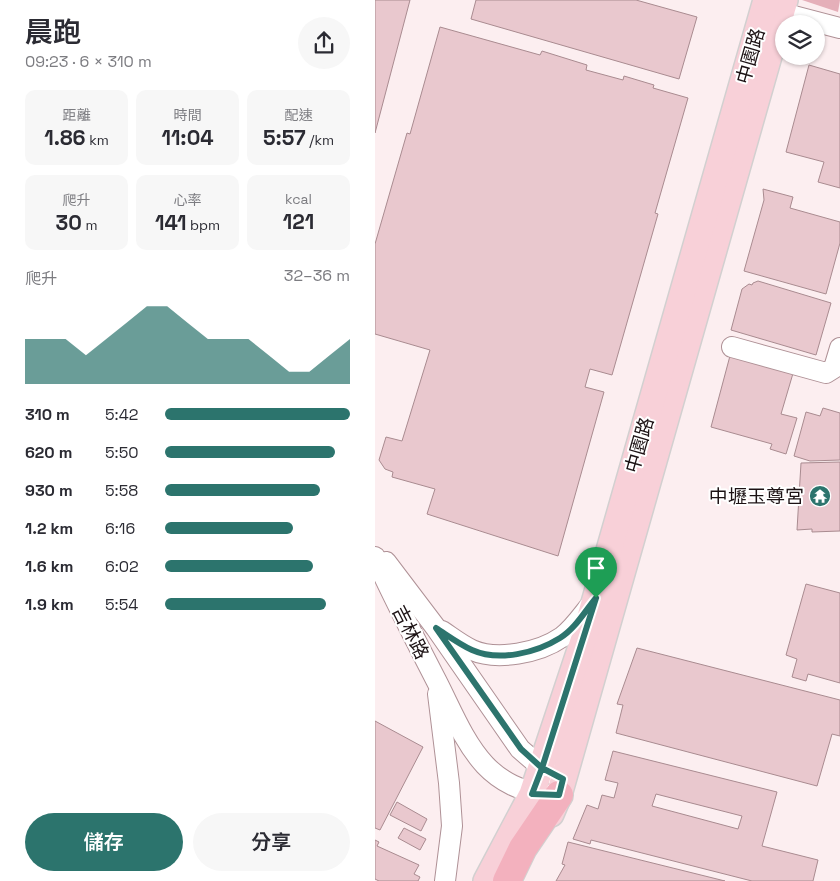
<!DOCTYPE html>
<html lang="zh-TW">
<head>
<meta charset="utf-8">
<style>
  :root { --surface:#fff; --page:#f7f7f7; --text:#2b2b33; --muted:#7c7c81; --accent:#2c746d }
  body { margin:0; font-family:"Space Grotesk","Noto Sans TC",sans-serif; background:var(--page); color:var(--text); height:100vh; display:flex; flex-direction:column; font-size:19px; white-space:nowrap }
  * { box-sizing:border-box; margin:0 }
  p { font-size:16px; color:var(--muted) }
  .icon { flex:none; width:28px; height:28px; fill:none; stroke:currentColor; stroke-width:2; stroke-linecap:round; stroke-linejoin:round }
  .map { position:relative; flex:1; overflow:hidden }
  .side { display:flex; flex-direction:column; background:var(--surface); width:375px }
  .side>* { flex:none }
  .controls { position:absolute; left:400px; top:15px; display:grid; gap:10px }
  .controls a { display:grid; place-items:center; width:50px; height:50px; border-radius:50%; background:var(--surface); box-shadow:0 1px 4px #0004; font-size:25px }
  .pin { position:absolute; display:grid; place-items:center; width:42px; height:42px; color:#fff; margin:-51px -21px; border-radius:50% 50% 50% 0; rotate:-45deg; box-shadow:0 0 5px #0007 }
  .pin .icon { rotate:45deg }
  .round { display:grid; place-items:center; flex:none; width:52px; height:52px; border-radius:26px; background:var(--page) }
  .overview { display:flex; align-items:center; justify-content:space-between; height:85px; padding:0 25px }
  h1 { font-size:28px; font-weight:600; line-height:38px }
  .stats { display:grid; grid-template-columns:repeat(3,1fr); gap:8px; height:85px; padding:5px 25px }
  .stats div { display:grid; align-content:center; border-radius:10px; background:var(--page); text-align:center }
  .stats b { font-size:21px; font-weight:600 }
  .stats small { font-size:14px; font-weight:400 }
  .stats p { font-size:14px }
  .chart { height:140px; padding:10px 25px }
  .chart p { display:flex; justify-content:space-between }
  .chart svg { width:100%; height:90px; margin-top:5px; fill:var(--accent); opacity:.7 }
  .cta { display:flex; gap:10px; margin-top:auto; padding:10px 25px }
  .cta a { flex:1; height:58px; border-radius:30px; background:var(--accent); color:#fff; font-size:20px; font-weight:600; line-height:58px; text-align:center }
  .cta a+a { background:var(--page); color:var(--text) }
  ul { padding:0 25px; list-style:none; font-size:16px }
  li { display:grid; grid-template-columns:80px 60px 1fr; align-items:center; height:38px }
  li i { height:12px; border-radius:6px; background:var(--accent) }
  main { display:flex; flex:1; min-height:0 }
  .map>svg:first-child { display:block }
  .green { fill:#e5afb9 }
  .building { fill:#e9c8ce; stroke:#a98b90; fill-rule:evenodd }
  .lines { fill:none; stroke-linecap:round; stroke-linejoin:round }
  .minor-casing { stroke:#af9196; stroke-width:22 }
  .major-casing { stroke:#d2d0d0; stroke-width:28 }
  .highway-casing { stroke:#d2d0d0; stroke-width:30 }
  .minor { stroke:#fff; stroke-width:20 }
  .major { stroke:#f8d0d8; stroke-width:25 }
  .highway { stroke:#f3b1be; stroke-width:28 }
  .route-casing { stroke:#fff; stroke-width:10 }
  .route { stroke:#2c746d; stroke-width:6 }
  .labels { text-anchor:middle; stroke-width:4; stroke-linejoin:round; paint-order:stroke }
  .street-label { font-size:19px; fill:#1c1214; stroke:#fff }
  .poi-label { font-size:19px; fill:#1c1214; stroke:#fff; text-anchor:end }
</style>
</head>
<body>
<main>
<section class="side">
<div class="overview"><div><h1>晨跑</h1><p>09:23 · 6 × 310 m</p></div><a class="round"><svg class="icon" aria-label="share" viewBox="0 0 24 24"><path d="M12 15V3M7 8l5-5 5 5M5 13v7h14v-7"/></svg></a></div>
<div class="stats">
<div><p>距離</p><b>1.86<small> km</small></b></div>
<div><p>時間</p><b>11:04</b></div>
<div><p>配速</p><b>5:57<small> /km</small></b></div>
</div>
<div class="stats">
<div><p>爬升</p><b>30<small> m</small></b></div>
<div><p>心率</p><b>141<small> bpm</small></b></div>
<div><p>kcal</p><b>121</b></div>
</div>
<div class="chart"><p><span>爬升</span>32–36 m</p>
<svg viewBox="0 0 160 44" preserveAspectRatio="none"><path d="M0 44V22L10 22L20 22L30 30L40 22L50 14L60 6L70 6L80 14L90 22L100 22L110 22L120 30L130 38L140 38L150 30L160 22V44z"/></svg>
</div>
<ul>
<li><b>310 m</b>5:42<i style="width:100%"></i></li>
<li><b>620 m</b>5:50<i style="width:92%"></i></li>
<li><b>930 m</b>5:58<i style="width:84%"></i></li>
<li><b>1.2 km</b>6:16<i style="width:69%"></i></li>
<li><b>1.6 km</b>6:02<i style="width:80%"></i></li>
<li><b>1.9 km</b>5:54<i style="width:87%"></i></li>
</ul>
<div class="cta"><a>儲存</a><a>分享</a></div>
</section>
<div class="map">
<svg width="465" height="881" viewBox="0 0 465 881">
  <rect width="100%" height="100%" fill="#fceef0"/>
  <path class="green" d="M427,0h38l-2,12z"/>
  <g class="building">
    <path d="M0,0h35l-35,133z"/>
    <path d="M101,0h160l61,17 -18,62 -208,-60z"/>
    <path d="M65,27l100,28 2,-4 45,14 -1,5 37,10 1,-4 30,9 -1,3 35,10 -33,115 3,1 -46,161 -22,-6 -5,18 19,5 -46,164 -131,-42 8,-25 -43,-12 1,-5 -8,-3 -6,-9 7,-23 16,4 28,-91 -55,-16v-90l32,-111 3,1z"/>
    <path d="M434,65l31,9v114l-22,-6 6,-20 -38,-10z"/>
    <path d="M388,189l30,8 -3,11 50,14v21l-14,51 -82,-23 20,-71z"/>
    <path d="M383,281l73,22 -15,52 -85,-25 11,-41 7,-5 3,1 1,-2z"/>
    <path d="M356,352l63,18 -13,44 16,4 -11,36 -16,-5 2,-5 -61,-17z"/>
    <path d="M448,408l17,5v47l-30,1 -16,-5 12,-44 14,4z"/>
    <path d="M465,462v69l-28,1v-3l-15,1 4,-67z"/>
    <path d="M431,584l34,9v90l-32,-9 -2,7 -14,-4 5,-18 -11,-4z"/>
    <path d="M262,648l203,52v36l-8,-2 -15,52 -201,-53 7,-28 -6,-1z"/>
    <path d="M0,721l48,26 -43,83 -5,-2z"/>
    <path d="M238,751l164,41 -15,54 56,14 -5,21h-61l-161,-41 -1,4 -17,-5 14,-34 11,4 4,-14 12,3 4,-15 -13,-3zM281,794l86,22 -4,13 -86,-23z"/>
    <path d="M22,802l30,17 -6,12 -31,-16z"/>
    <path d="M29,828l22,11 -6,11 -22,-12z"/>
    <path d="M0,840l4,2 -2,4 42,19 -5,9 6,3 -2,4h-39l-4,-2z"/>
    <path d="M193,842l157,39h-169l9,-16 -3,-1z"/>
  </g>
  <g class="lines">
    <g class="minor-casing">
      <g id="minor">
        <path d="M392,9l73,19"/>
        <path d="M357,347l94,26 8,-5 6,-20"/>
        <path d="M0,557c19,42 40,82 61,123 15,29 27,61 49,85 15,16 38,28 60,29"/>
        <path d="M11,562l50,66 84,121 22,19 11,6"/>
        <path d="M67,631c9,6 19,14 30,19 25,11 67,3 90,-13 12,-9 21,-23 31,-35"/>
        <path d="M63,694l11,89 3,43 -7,55"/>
      </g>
    </g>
    <g class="major-casing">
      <g id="major">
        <path d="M176,814l8,-19 226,-795"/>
        <path d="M111,881l46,-87 52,-156 182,-638"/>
      </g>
    </g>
    <g class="highway-casing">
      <path id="highway" d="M132,881l16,-33 36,-53"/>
    </g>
    <use href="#minor" class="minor"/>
    <use href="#major" class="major"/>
    <use href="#highway" class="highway"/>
  </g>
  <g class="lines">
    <g class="route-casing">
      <path id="route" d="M221,598c-11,13 -21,31 -36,40 -24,15 -61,24 -88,12 -13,-6 -25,-15 -36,-22l85,121 21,19 -10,26 27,1 4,-16 -21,-11 54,-170"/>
    </g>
    <use href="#route" class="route"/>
  </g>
  <defs>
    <g id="temple-disc" transform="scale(1.125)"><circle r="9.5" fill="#2c746d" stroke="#fff"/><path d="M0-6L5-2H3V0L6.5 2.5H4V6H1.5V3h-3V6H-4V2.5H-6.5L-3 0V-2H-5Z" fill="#fff"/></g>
  </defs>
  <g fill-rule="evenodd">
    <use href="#temple-disc" x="445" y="496"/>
  </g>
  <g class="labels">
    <g class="street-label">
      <text transform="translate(375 56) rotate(-74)" y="7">中園路</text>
      <text transform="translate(264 445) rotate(-74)" y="7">中園路</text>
      <text transform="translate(36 632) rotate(63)" y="7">吉林路</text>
    </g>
    <g class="poi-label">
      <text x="429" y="503">中壢玉尊宮</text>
    </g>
  </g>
</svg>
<div class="controls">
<a><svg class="icon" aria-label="layers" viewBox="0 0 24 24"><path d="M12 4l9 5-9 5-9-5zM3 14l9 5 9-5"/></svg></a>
</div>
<div class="pin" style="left:221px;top:598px;background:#1e9e55"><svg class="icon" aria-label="arrive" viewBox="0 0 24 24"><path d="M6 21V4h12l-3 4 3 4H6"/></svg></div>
</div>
</main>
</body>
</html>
